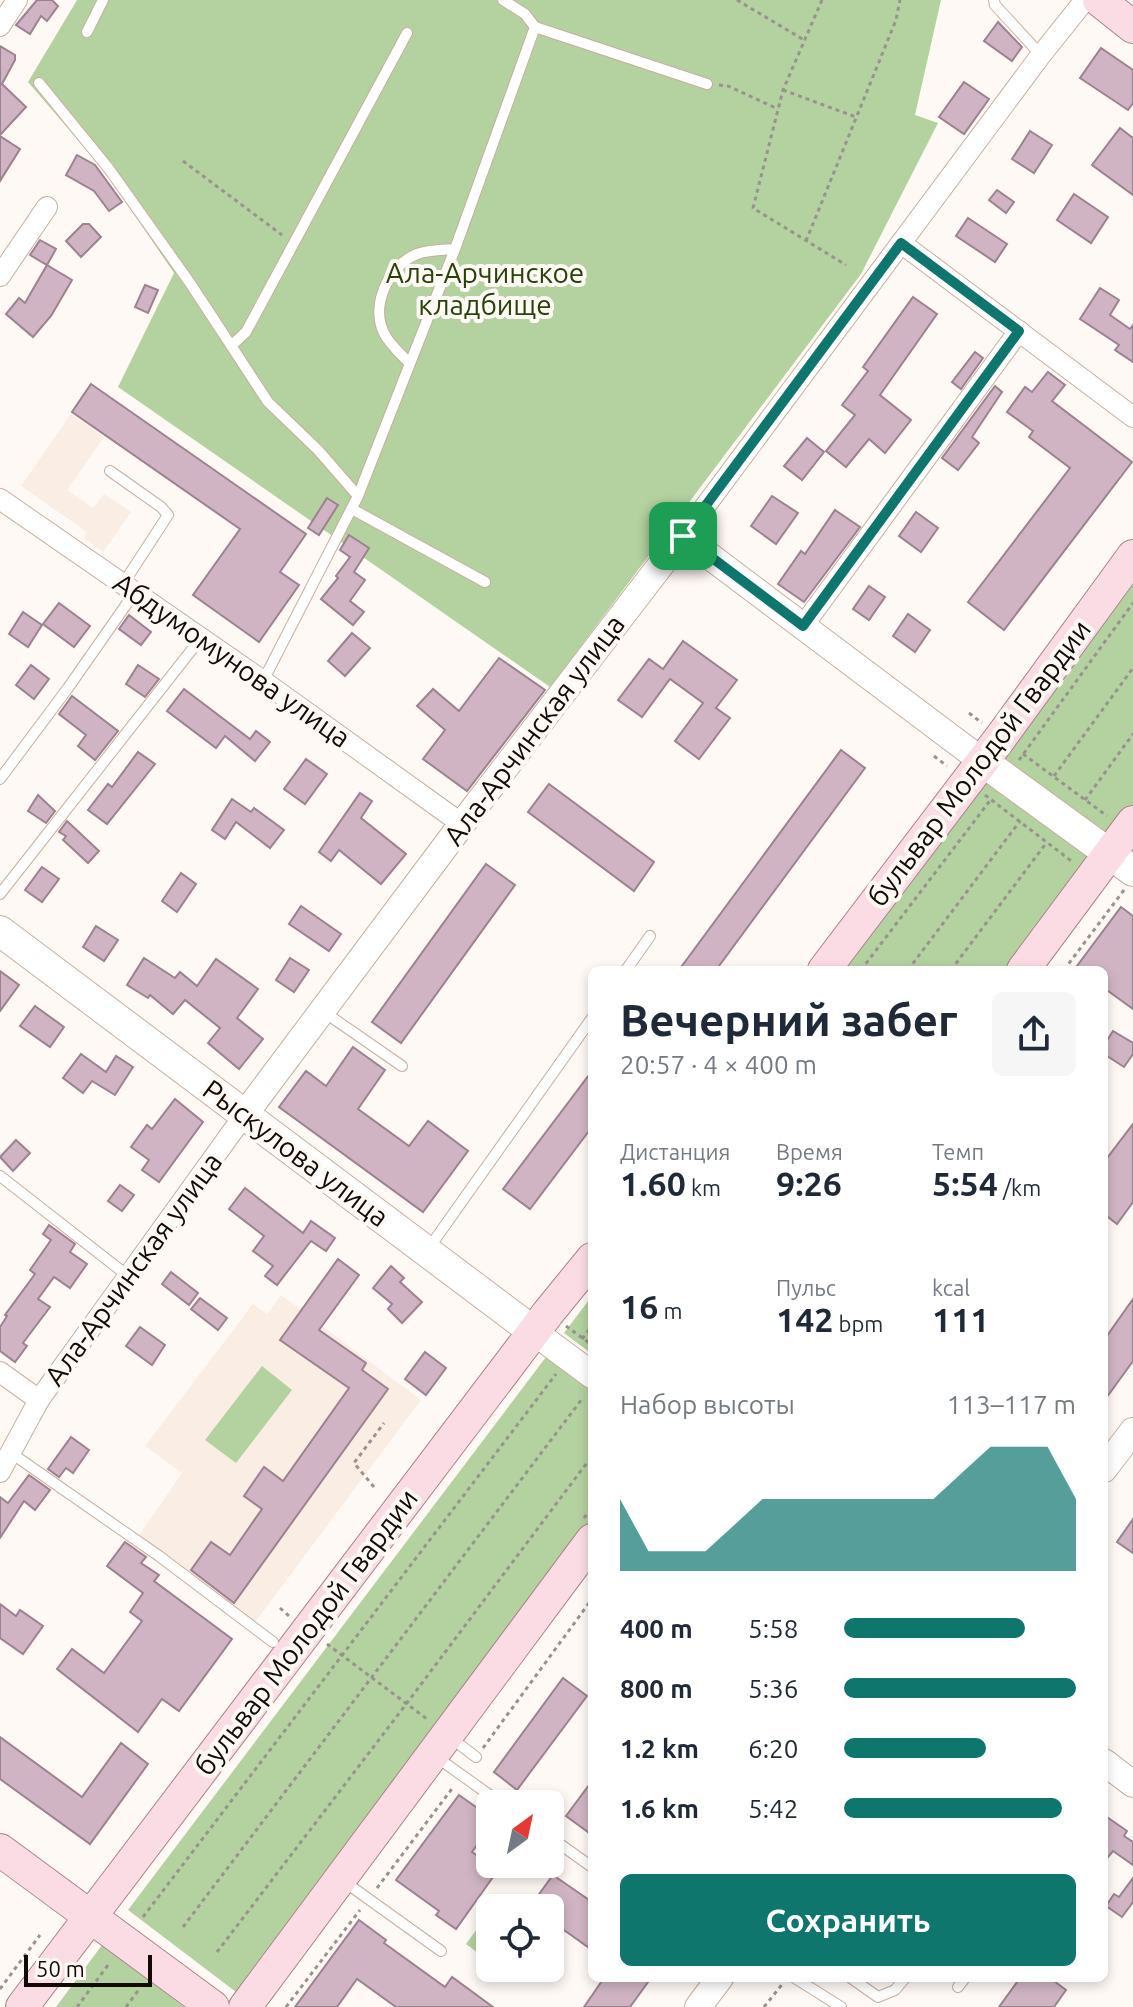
<!DOCTYPE html>
<html lang="ru">
<head>
<meta charset="utf-8">
<style>
  :root { --surface:#fff; --page:#f6f6f7; --text:#1f2937; --muted:#747a83; --accent:#0f766e }
  body { margin:0; font-family:Ubuntu,sans-serif; background:var(--page); color:var(--text); height:100vh; display:flex; flex-direction:column; font-size:30px; white-space:nowrap }
  * { box-sizing:border-box; margin:0 }
  p { font-size:26px; color:var(--muted) }
  .icon { flex:none; width:44px; height:44px; fill:none; stroke:currentColor; stroke-width:2; stroke-linecap:round; stroke-linejoin:round }
  .map { position:relative; flex:1; overflow:hidden }
  .sheet { position:absolute; left:588px; top:966px; width:520px; height:1016px; display:flex; flex-direction:column; background:var(--surface); border-radius:12px; box-shadow:0 4px 12px #0003 }
  .sheet>* { flex:none }
  .needle { width:52px; rotate:33deg }
  .controls { position:absolute; left:476px; top:1790px; display:grid; gap:16px }
  .controls a { display:grid; place-items:center; width:88px; height:88px; border-radius:12px; background:var(--surface); box-shadow:0 4px 12px #0003; font-size:40px }
  .scale { position:absolute; left:24px; bottom:20px; width:128px; box-sizing:border-box; padding-left:8px; border:4px solid #130a05; border-top:0; font-size:22px; line-height:28px; white-space:nowrap; color:#130a05; -webkit-text-stroke:6px #fff9f6; paint-order:stroke }
  .pin { position:absolute; display:grid; place-items:center; width:68px; height:68px; color:#fff; margin:-34px; border-radius:16px; box-shadow:0 4px 12px #0006 }
  .round { display:grid; place-items:center; flex:none; width:84px; height:84px; border-radius:12px; background:var(--page) }
  .overview { display:flex; align-items:center; justify-content:space-between; height:136px; padding:0 32px }
  h1 { font-size:44px; font-weight:700; line-height:60px }
  .figures { display:grid; grid-template-columns:repeat(3,1fr); gap:12px; height:136px; padding:8px 32px }
  .figures div { display:grid; align-content:center }
  .figures b { font-size:34px; font-weight:700 }
  .figures small { font-size:22px; font-weight:400 }
  .figures p { font-size:22px }
  .chart { height:224px; padding:16px 32px }
  .chart p { display:flex; justify-content:space-between }
  .chart svg { width:100%; height:144px; margin-top:8px; fill:var(--accent); opacity:.7 }
  .button { display:flex; gap:16px; margin-top:auto; padding:16px 32px }
  .button a { flex:1; height:92px; border-radius:12px; background:var(--accent); color:#fff; font-size:32px; font-weight:700; line-height:92px; text-align:center }
  ul { padding:0 32px; list-style:none; font-size:26px }
  li { display:grid; grid-template-columns:128px 96px 1fr; align-items:center; height:60px }
  li i { height:20px; border-radius:10px; background:var(--accent) }
  .map>svg:first-child { display:block }
  .built { fill:#faede4 }
  .green { fill:#b4d1a0 }
  .building { fill:#d0b4c3; stroke:#9c828f; stroke-width:2 }
  .lines { fill:none; stroke-linecap:round; stroke-linejoin:round }
  .service-casing { stroke:#c8ae9e; stroke-width:12 }
  .minor-casing { stroke:#c8ae9e; stroke-width:22 }
  .tertiary-casing { stroke:#c8ae9e; stroke-width:28 }
  .secondary-casing { stroke:#c8ae9e; stroke-width:32 }
  .primary-casing { stroke:#a9838a; stroke-width:34 }
  .path { stroke:#99928e; stroke-width:3; stroke-dasharray:4 4; stroke-linecap:butt }
  .service { stroke:#fff; stroke-width:10 }
  .minor { stroke:#fff; stroke-width:20 }
  .tertiary { stroke:#fff; stroke-width:26 }
  .secondary { stroke:#fff; stroke-width:30 }
  .primary { stroke:#fcdce4; stroke-width:32 }
  .route-casing { stroke:#fff; stroke-width:16 }
  .route { stroke:#0f766e; stroke-width:10 }
  .labels { text-anchor:middle; stroke-width:8; stroke-linejoin:round; paint-order:stroke }
  .park-label { font-size:28px; fill:#27430a; stroke:#fff9f6 }
  .street-label { font-size:28px; fill:#130a05; stroke:#fff9f6 }
</style>
</head>
<body>
<div class="map">
<svg width="1133" height="2007" viewBox="0 0 1133 2007">
  <rect width="100%" height="100%" fill="#fff9f6"/>
  <g class="built">
    <path d="M71,414l33,23 -37,53 26,18 11,-14 27,18 -28,40 -19,-14 3,-6 -66,-46z"/>
    <path d="M281,1295l140,105 -171,229 -77,-55 -1,-7 -34,-30 44,-64 -37,-27 108,-142 14,10z"/>
  </g>
  <g class="green">
    <path d="M77,0h864l-26,115 23,8 -77,151 -311,413 -432,-300 56,-114 -71,-104 -75,-87z"/>
    <path d="M1133,579v232l-22,29 -113,-83z"/>
    <path d="M985,775l112,84 -84,111h-175z"/>
    <path d="M592,1296v58l-28,-21z"/>
    <path d="M546,1357l46,34v137l-352,467 -112,-85z"/>
    <path d="M262,1366l30,24 -56,73 -31,-23z"/>
    <path d="M485,1918l5,3v41l-24,-18z"/>
    <path d="M102,1945l82,62h-128z"/>
  </g>
  <g class="building">
    <path d="M37,0h15l6,6 -11,15 -6,-5 -11,18 -14,-9z"/>
    <path d="M998,22l24,25 -10,14 -28,-20z"/>
    <path d="M0,46l15,9v5l-13,24 24,23 -26,28z"/>
    <path d="M1101,48l32,22v33l-5,7 -48,-32z"/>
    <path d="M964,82l25,17 -25,35 -25,-17z"/>
    <path d="M1120,128l13,10v57l-41,-30z"/>
    <path d="M1030,131l22,14 -18,28 -22,-14z"/>
    <path d="M0,136l20,13 -20,32z"/>
    <path d="M77,155l18,10 27,37 -13,9 -15,-20 -28,-16z"/>
    <path d="M997,190l17,12 -8,11 -17,-13z"/>
    <path d="M1074,194l34,23 -17,26 -34,-23z"/>
    <path d="M968,218l39,26 -12,18 -39,-26z"/>
    <path d="M83,224h6l12,13 -20,20 -15,-16z"/>
    <path d="M40,240l16,9 -9,16 -17,-10z"/>
    <path d="M47,265l25,15 -21,36 -18,21 -27,-23 13,-16 6,5z"/>
    <path d="M145,285l13,5 -10,23 -13,-6z"/>
    <path d="M1100,288l19,12 -9,15 20,14 3,-4v37l-18,-12 4,-5 -39,-26z"/>
    <path d="M913,297l24,17 -57,81 31,25 -26,33 -16,-14 -23,28 -20,-16 29,-36 -13,-10 26,-34 -5,-4z"/>
    <path d="M975,352l8,6 -22,31 -9,-7z"/>
    <path d="M1048,372l17,13 -13,16 80,61 -128,168 -36,-28 102,-134 -41,-31 4,-6 -26,-19 18,-25 7,5z"/>
    <path d="M91,384l215,150 -26,38 19,13 -40,57 -66,-47 47,-66 -168,-117z"/>
    <path d="M995,386l7,6 -30,45 7,6 -21,27 -16,-12z"/>
    <path d="M807,438l17,14 -22,28 -18,-14z"/>
    <path d="M772,496l26,17 -22,31 -25,-18z"/>
    <path d="M327,498l11,7 -19,30 -11,-7z"/>
    <path d="M835,510l25,17 -56,75 -26,-18 23,-33 4,3z"/>
    <path d="M916,512l22,16 -17,24 -22,-16z"/>
    <path d="M349,535l20,13 -15,24 11,8 -15,21 14,11 -11,13 -32,-26 17,-21 -2,-2 14,-19 -10,-7z"/>
    <path d="M869,586l16,11 -16,23 -16,-11z"/>
    <path d="M59,603l31,23 -16,21 -31,-23z"/>
    <path d="M23,612l19,13 -14,22 -19,-13z"/>
    <path d="M908,614l22,16 -15,22 -22,-16z"/>
    <path d="M129,615l22,17 -10,13 -22,-16z"/>
    <path d="M352,633l18,15 -25,28 -17,-15z"/>
    <path d="M683,641l54,39 -21,28 14,10 -31,41 -24,-18 28,-38 -33,-24 -28,38 -24,-17 31,-41 14,10z"/>
    <path d="M499,658l46,32 -78,101 -44,-32 22,-29 -28,-24 16,-17 26,22z"/>
    <path d="M31,665l18,14 -15,20 -18,-14z"/>
    <path d="M138,665l21,14 -14,18 -19,-13z"/>
    <path d="M184,689l66,50 6,-8 14,11 -15,19 -30,-25 -9,12 -49,-37z"/>
    <path d="M72,696l46,35 -23,29 -17,-14 8,-11 -27,-21z"/>
    <path d="M841,750l24,18 -149,202h-37z"/>
    <path d="M138,752l17,12 -48,60 -19,-14 20,-26 4,3z"/>
    <path d="M306,759l21,15 -22,30 -21,-15z"/>
    <path d="M549,784l105,78 -20,29 -106,-79z"/>
    <path d="M360,793l12,8 -11,17 45,36 -25,30 -42,-34 -8,11 -12,-9z"/>
    <path d="M38,795l17,16 -9,12 -18,-12z"/>
    <path d="M232,799l19,13 3,-4 30,22 -14,18 -34,-26 -11,17 -13,-9z"/>
    <path d="M67,821l32,30 -11,12 -25,-23 3,-4 -7,-4z"/>
    <path d="M486,864l29,21 -114,158 -29,-21z"/>
    <path d="M42,867l17,12 -17,23 -17,-12z"/>
    <path d="M181,873l15,11 -19,28 -15,-11z"/>
    <path d="M301,906l40,28 -12,17 -40,-27z"/>
    <path d="M1121,907l12,9v93l-29,-21v-18h-30z"/>
    <path d="M96,926l22,14 -14,21 -21,-14z"/>
    <path d="M144,958l31,20 5,-6 17,14 19,-27 42,30 -21,29 26,21 -24,30 -31,-26 12,-15 -35,-28 -12,14 -23,-19 -2,3 -21,-13z"/>
    <path d="M290,958l19,12 -15,22 -18,-12z"/>
    <path d="M0,971l19,14 -19,26z"/>
    <path d="M35,1006l29,21 -14,20 -30,-21z"/>
    <path d="M1113,1031l20,12v11l-9,13 -20,-13v-9z"/>
    <path d="M353,1047l32,23 -27,39 51,37 19,-25 40,30 -45,61 -144,-105 27,-36 20,15z"/>
    <path d="M81,1054l25,18 10,-16 17,11 -18,28 -23,-14 -9,12 -20,-15z"/>
    <path d="M592,1071v56l-62,82 -27,-20z"/>
    <path d="M175,1099l28,23 -44,60 -17,-12 7,-10 -18,-13 16,-22 5,4z"/>
    <path d="M1133,1124v78l-16,22 -13,-10v-52z"/>
    <path d="M16,1140l14,13 -17,18 -13,-14z"/>
    <path d="M120,1185l14,10 -12,16 -14,-10z"/>
    <path d="M245,1188l58,45 8,-12 24,17 -9,13 -15,-10 -34,44 -12,-9 8,-10 -20,-15 11,-15 -35,-27z"/>
    <path d="M49,1225l26,19 -5,8 17,12 -17,24 -16,-11 -16,22 12,8 -27,36 4,3 -12,16 -15,-11v-24l7,-11 -2,-1 30,-41 -5,-4 21,-30 -8,-6z"/>
    <path d="M338,1259l21,16 -40,55 47,33 -4,7 26,19 -154,214 -43,-33 20,-28 19,13 32,-46 -18,-13 20,-29 19,14 66,-93 -69,-48z"/>
    <path d="M391,1266l13,12 -4,4 22,20 -20,21 -14,-14 4,-5 -19,-16z"/>
    <path d="M171,1272l27,21 -9,12 -27,-21z"/>
    <path d="M200,1298l27,20 -9,12 -27,-21z"/>
    <path d="M1133,1299v62l-29,40v-61z"/>
    <path d="M140,1327l25,18 -13,20 -26,-19z"/>
    <path d="M425,1352l21,16 -20,27 -21,-16z"/>
    <path d="M71,1437l18,13 -16,23 -7,-5 -7,9 -11,-8z"/>
    <path d="M29,1475l21,15 -15,20 -11,-9 -24,37v-41l8,6z"/>
    <path d="M1133,1519v34l-16,-11z"/>
    <path d="M125,1542l21,15 -5,6 18,12 -5,6 78,58 -53,72 -17,-12 -24,33 -81,-63 15,-20 32,24 38,-52 -12,-9 13,-19 -36,-27z"/>
    <path d="M0,1604l16,12 4,-6 23,16 -20,28 -23,-16z"/>
    <path d="M563,1678l24,18 -70,94 -23,-18z"/>
    <path d="M0,1737l82,60 39,-54 27,21 -58,80 -90,-65z"/>
    <path d="M592,1781v54l-26,-19z"/>
    <path d="M459,1795l31,22v10l-18,25 26,18 -42,59 -20,-14 3,-4 -43,-31z"/>
    <path d="M1104,1815l23,16 -3,5 9,6v23l-20,-14 -9,11z"/>
    <path d="M553,1875l39,27v48l-42,-30v-12h-21z"/>
    <path d="M1133,1878v24l-11,15 -16,-11 8,-12 5,3z"/>
    <path d="M359,1920l27,20 -2,3 61,44 7,-10 41,30h-97l-39,-28 -20,28h-42z"/>
    <path d="M604,1978h47l-21,29h-46z"/>
    <path d="M1020,1978h30l16,12 -12,17h-55z"/>
  </g>
  <g class="lines">
    <g class="service-casing">
      <g id="service">
        <path d="M994,0l1,5 46,50"/>
        <path d="M535,27l172,57"/>
        <path d="M87,32l16,-32"/>
        <path d="M39,83l70,86 81,114 78,119 50,48 40,46"/>
        <path d="M232,345l14,-13 161,-299"/>
        <path d="M409,363c-8,-9 -20,-19 -25,-30 -14,-28 5,-68 33,-79 11,-4 27,-4 38,-5"/>
        <path d="M110,471l51,36 7,8 -45,69"/>
        <path d="M352,509l133,73"/>
        <path d="M263,681l95,-185 97,-247 80,-222 -10,-13 -22,-14"/>
        <path d="M0,779l68,-91 67,-96"/>
        <path d="M0,894l201,-256"/>
        <path d="M626,970l24,-34"/>
        <path d="M324,1012l78,54"/>
        <path d="M0,1176l128,100"/>
        <path d="M429,1248l163,-230"/>
        <path d="M11,1453l148,103 114,86"/>
        <path d="M451,1738l25,19"/>
        <path d="M435,1756l67,48"/>
        <path d="M550,1837l42,30"/>
        <path d="M342,1880l99,71"/>
        <path d="M795,1978l46,29"/>
        <path d="M851,1978l27,19 17,-7 10,-12"/>
        <path d="M958,1987l7,-9"/>
      </g>
    </g>
    <g class="minor-casing">
      <g id="minor">
        <path d="M0,26l17,-26"/>
        <path d="M901,243l232,174"/>
        <path d="M0,276l47,-69"/>
        <path d="M0,499l263,182 199,143"/>
        <path d="M683,536l358,-481 44,-55"/>
        <path d="M803,626l216,-295"/>
        <path d="M0,1372l39,28"/>
        <path d="M0,1472l39,-72 206,-286"/>
      </g>
    </g>
    <g class="tertiary-casing">
      <g id="tertiary">
        <path d="M245,1114l217,-290 221,-288 299,225"/>
        <path d="M534,1332l58,43"/>
        <path d="M1104,1469l29,-38"/>
        <path d="M1104,1762l29,22"/>
        <path d="M698,2007l22,-29"/>
      </g>
    </g>
    <g class="secondary-casing">
      <g id="secondary">
        <path d="M982,761l151,110"/>
        <path d="M0,931l534,401"/>
      </g>
    </g>
    <g class="primary-casing">
      <g id="primary">
        <path d="M1099,0l34,27"/>
        <path d="M824,970l177,-233 132,-181"/>
        <path d="M1023,970l110,-148"/>
        <path d="M0,1850l213,157"/>
        <path d="M22,2007l526,-694 44,-54"/>
        <path d="M245,2007l347,-467"/>
      </g>
    </g>
    <g class="path">
      <path d="M737,0l67,40"/>
      <path d="M822,0l-39,90 -30,118 93,57"/>
      <path d="M719,85l9,1 50,23"/>
      <path d="M783,90l73,27"/>
      <path d="M183,161l99,74"/>
      <path d="M806,241l90,-221 4,-20"/>
      <path d="M969,713l13,10"/>
      <path d="M1023,754l84,62"/>
      <path d="M934,756l13,10"/>
      <path d="M1019,760l114,-157"/>
      <path d="M1054,776l79,-108"/>
      <path d="M985,795l89,68"/>
      <path d="M1085,800l48,-66"/>
      <path d="M861,970l131,-172"/>
      <path d="M908,970l112,-149"/>
      <path d="M951,970l96,-128"/>
      <path d="M1064,970l60,-80"/>
      <path d="M566,1326l26,19"/>
      <path d="M582,1339l10,-13"/>
      <path d="M374,1487l-20,-24 30,-40"/>
      <path d="M584,1518l8,-11"/>
      <path d="M280,1608l9,8"/>
      <path d="M327,1644l100,75"/>
      <path d="M483,1748l109,-149"/>
      <path d="M377,1888l77,-102"/>
      <path d="M143,1917l413,-543"/>
      <path d="M183,1927l399,-528"/>
      <path d="M217,1952l190,-249 185,-247"/>
      <path d="M0,1989l40,-54"/>
      <path d="M77,2007l31,-42"/>
      <path d="M126,2007l14,-19"/>
      <path d="M286,2007l74,-97"/>
      <path d="M764,2007l20,-25"/>
    </g>
    <use href="#service" class="service"/>
    <use href="#minor" class="minor"/>
    <use href="#tertiary" class="tertiary"/>
    <use href="#secondary" class="secondary"/>
    <use href="#primary" class="primary"/>
  </g>
  <g class="lines">
    <g class="route-casing">
      <path id="route" d="M901,243l118,88 -216,295 -120,-90z"/>
    </g>
    <use href="#route" class="route"/>
  </g>
  <g class="labels">
    <g class="park-label">
      <text x="485" y="283">Ала-Арчинское<tspan x="485" dy="32">кладбище</tspan></text>
    </g>
    <g class="street-label">
      <text transform="translate(232 660) rotate(35)" y="10">Абдумомунова улица</text>
      <text transform="translate(534 730) rotate(-53)" y="10">Ала-Арчинская улица</text>
      <text transform="translate(979 763) rotate(-53)" y="10">бульвар Молодой Гвардии</text>
      <text transform="translate(296 1153) rotate(37)" y="10">Рыскулова улица</text>
      <text transform="translate(133 1269) rotate(-54)" y="10">Ала-Арчинская улица</text>
      <text transform="translate(306 1632) rotate(-53)" y="10">бульвар Молодой Гвардии</text>
    </g>
  </g>
</svg>
<div class="controls">
<a><svg class="needle" viewBox="-14 -14 28 28"><path d="M0-13l5 13h-10z" fill="#e53935"/><path d="M0 13l5-13h-10z" fill="#747a83"/></svg></a>
<a><svg class="icon" aria-label="locate" viewBox="0 0 24 24"><circle cx="12" cy="12" r="6"/><path d="M12 2v4M12 18v4M2 12h4M18 12h4"/></svg></a>
</div>
<div class="scale">50 m</div>
<div class="pin" style="left:683px;top:536px;background:#1e9e55"><svg class="icon" aria-label="arrive" viewBox="0 0 24 24"><path d="M6 21V4h12l-3 4 3 4H6"/></svg></div>
<section class="sheet">
<div class="overview"><div><h1>Вечерний забег</h1><p>20:57 · 4 × 400 m</p></div><a class="round"><svg class="icon" aria-label="share" viewBox="0 0 24 24"><path d="M12 15V3M7 8l5-5 5 5M5 13v7h14v-7"/></svg></a></div>
<div class="figures">
<div><p>Дистанция</p><b>1.60<small> km</small></b></div>
<div><p>Время</p><b>9:26</b></div>
<div><p>Темп</p><b>5:54<small> /km</small></b></div>
</div>
<div class="figures">
<div><b>16<small> m</small></b></div>
<div><p>Пульс</p><b>142<small> bpm</small></b></div>
<div><p>kcal</p><b>111</b></div>
</div>
<div class="chart"><p><span>Набор высоты</span>113–117 m</p>
<svg viewBox="0 0 160 44" preserveAspectRatio="none"><path d="M0 44V22L10 38L20 38L30 38L40 30L50 22L60 22L70 22L80 22L90 22L100 22L110 22L120 14L130 6L140 6L150 6L160 22V44z"/></svg>
</div>
<ul>
<li><b>400 m</b>5:58<i style="width:78%"></i></li>
<li><b>800 m</b>5:36<i style="width:100%"></i></li>
<li><b>1.2 km</b>6:20<i style="width:61%"></i></li>
<li><b>1.6 km</b>5:42<i style="width:94%"></i></li>
</ul>
<div class="button"><a>Сохранить</a></div>
</section>
</div>
</body>
</html>
